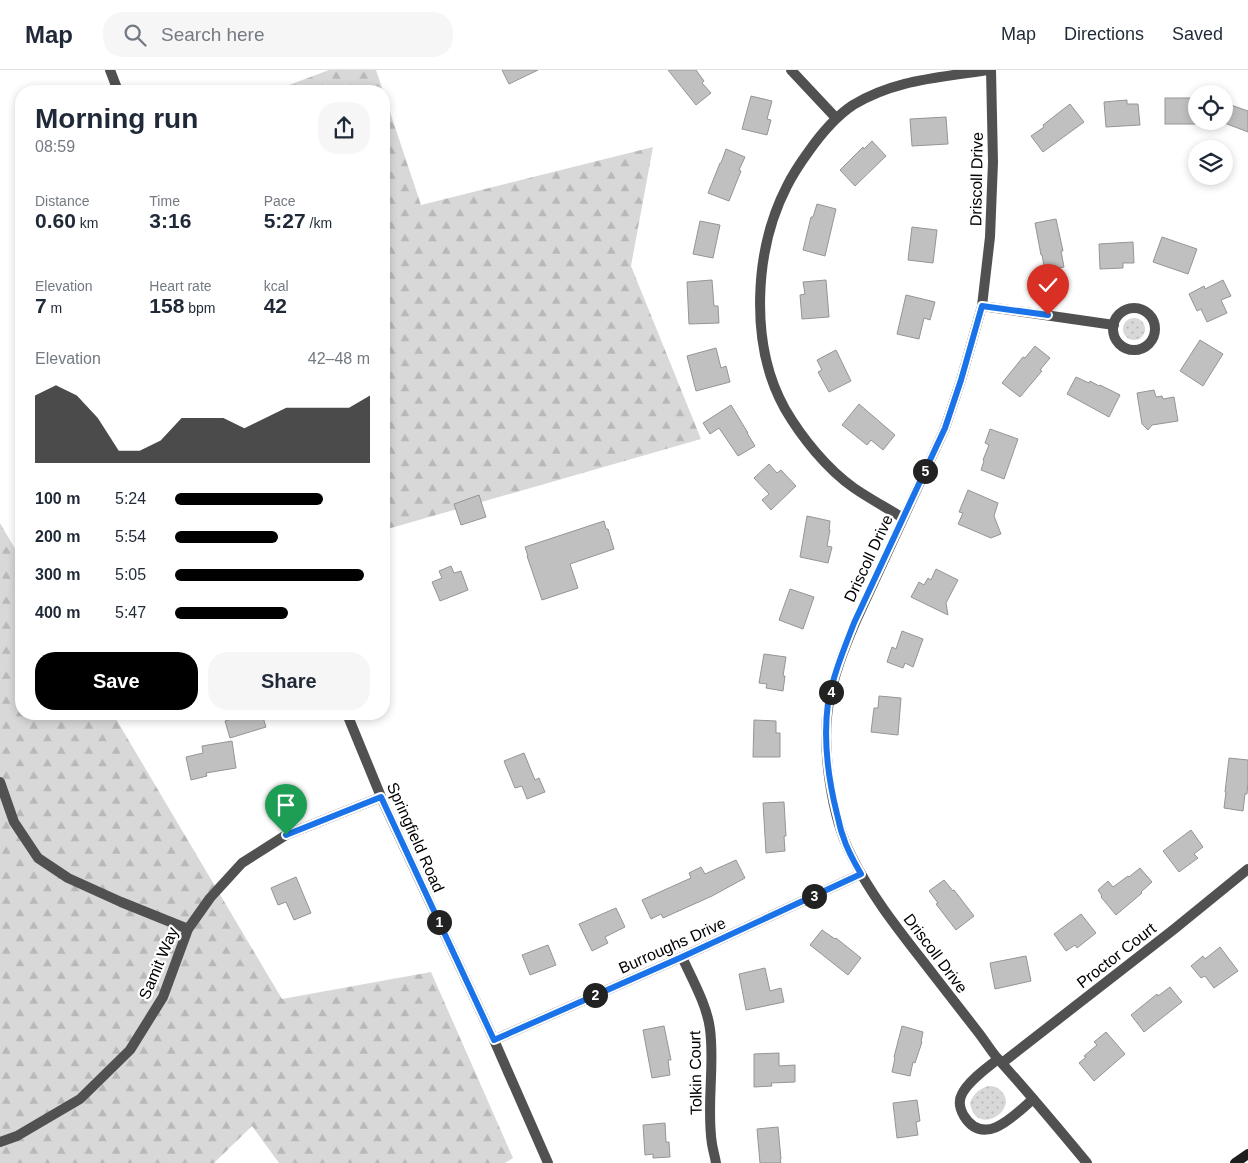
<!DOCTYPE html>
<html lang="en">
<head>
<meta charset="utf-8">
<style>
  :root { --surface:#fff; --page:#f6f6f7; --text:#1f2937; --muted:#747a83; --line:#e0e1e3; --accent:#000 }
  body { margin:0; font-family:Helvetica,sans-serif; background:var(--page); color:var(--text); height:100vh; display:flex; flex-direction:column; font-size:19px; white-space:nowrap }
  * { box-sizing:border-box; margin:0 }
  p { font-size:16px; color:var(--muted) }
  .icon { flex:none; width:28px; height:28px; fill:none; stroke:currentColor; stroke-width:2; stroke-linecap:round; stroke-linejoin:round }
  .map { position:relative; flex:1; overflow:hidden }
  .sheet { position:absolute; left:15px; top:15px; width:375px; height:635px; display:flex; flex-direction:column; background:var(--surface); border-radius:20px; box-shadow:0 2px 8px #0003 }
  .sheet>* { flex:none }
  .buttons { position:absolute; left:1188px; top:15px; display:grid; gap:10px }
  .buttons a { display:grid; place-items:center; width:45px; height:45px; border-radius:50%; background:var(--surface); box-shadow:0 2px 8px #0003; font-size:25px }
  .pin { position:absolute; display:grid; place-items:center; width:42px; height:42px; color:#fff; margin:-51px -21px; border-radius:50% 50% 50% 0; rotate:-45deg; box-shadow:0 0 5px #0007 }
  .pin .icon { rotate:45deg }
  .km { position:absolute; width:25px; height:25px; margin:-12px; border-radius:50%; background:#222; color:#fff; font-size:14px; line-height:25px; text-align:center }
  .round { display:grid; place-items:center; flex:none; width:52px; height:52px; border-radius:20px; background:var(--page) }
  .headline { display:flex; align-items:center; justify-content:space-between; height:85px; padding:0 20px }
  h1 { font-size:28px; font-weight:600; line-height:38px }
  .metrics { display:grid; grid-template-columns:repeat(3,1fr); gap:8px; height:85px; padding:5px 20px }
  .metrics div { display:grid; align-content:center }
  .metrics b { font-size:21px; font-weight:600 }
  .metrics small { font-size:14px; font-weight:400 }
  .metrics p { font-size:14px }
  .chart { height:140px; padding:10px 20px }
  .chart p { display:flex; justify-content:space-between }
  .chart svg { width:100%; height:90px; margin-top:5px; fill:var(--accent); opacity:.7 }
  .primary-button { display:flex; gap:10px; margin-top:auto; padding:10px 20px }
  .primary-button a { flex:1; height:58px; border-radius:20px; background:var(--accent); color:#fff; font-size:20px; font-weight:600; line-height:58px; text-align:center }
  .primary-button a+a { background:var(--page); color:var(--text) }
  ul { padding:0 20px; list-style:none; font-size:16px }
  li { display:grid; grid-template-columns:80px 60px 1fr; align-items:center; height:38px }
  li i { height:12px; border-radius:6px; background:var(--accent) }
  header { display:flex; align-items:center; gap:30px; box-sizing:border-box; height:70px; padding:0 25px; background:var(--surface); border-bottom:1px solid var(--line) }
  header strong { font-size:24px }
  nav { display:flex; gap:28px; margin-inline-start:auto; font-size:18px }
  .search { width:350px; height:45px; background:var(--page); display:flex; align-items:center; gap:12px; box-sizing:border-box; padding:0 18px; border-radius:20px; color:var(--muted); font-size:19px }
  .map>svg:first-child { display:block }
  .green { fill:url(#green-dots) }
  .forest { fill:url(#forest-firs) }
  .building { fill:#c0c0c0; stroke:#959595 }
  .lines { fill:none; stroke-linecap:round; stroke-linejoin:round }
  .minor { stroke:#515151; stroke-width:10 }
  .tertiary { stroke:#515151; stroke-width:10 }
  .secondary { stroke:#1e1e1e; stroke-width:10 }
  .route-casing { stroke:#fff; stroke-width:10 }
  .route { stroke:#1a73e8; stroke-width:6 }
  .labels { text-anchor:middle; stroke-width:4.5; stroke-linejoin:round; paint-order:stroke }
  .street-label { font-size:16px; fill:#000; stroke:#fff }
</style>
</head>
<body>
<header>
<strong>Map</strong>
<div class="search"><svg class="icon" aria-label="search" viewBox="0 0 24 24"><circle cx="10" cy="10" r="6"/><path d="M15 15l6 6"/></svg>Search here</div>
<nav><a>Map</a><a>Directions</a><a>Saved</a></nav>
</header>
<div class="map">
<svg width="1248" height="1093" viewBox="0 0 1248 1093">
  <defs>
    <pattern id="green-dots" width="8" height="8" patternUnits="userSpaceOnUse" patternTransform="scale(1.25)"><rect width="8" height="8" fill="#d8d8d8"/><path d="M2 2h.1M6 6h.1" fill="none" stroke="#b8b8b8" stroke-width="1.8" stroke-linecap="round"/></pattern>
    <pattern id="forest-firs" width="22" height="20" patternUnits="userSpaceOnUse" patternTransform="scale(1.25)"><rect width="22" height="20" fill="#d8d8d8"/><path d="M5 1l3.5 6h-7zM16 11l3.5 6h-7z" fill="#b8b8b8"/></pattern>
  </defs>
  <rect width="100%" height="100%" fill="#fff"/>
  <g class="green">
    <circle cx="1134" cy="259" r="11"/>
    <path d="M988,1016c6,0 10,1 14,6 17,18 -26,46 -32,11 3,-9 9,-14 18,-17z"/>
  </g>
  <g class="forest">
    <path d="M329,0h47l7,21h-110z"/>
    <path d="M384,24l37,111 232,-58 -22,119 70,173 -317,91z"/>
    <path d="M0,453l21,36v155h92l169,285 149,-27 82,186 -8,5h-226l-27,-37 -38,37h-214z"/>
  </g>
  <g class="building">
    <path d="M502,0h36l-29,14z"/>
    <path d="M668,0h28l8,11 -2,2 9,10 -15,12z"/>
    <path d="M751,26l21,5 -5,18 4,1 -4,15 -25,-6z"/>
    <rect x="1165" y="28" width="31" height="26"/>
    <path d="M1127,30v4h11l2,21 -34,2 -2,-25z"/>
    <path d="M1070,34l14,18 -41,30 -12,-16 13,-9 -1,-2z"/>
    <path d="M1228,34l20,7v21l-26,-10 2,-1v-5z"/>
    <path d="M946,47l2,27 -36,2 -2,-27z"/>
    <path d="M872,71l14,15 -31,30 -15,-16 23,-23 1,2z"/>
    <path d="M726,79l19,8 -6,13 2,1 -12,30 -21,-8 12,-30h1z"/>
    <path d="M817,134l19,5 -11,47 -22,-6 8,-33h2z"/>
    <path d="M1056,149l7,32h-2l3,16 -19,4 -3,-16h-1l-6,-32z"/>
    <path d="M700,151l20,4 -7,33 -20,-4z"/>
    <path d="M912,157l25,3 -4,33 -25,-3z"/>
    <path d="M1162,167l35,12 -9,25 -35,-12z"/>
    <path d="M1133,172l1,21h-11v5l-23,1 -1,-25z"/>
    <path d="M712,210l2,26h4l1,17 -30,1 -2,-42z"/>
    <path d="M826,210l3,37 -27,2 -2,-24 5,-1 -2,-12z"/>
    <path d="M1223,210l8,16 -10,4 6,13 -20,9 -6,-13 -4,2 -8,-17 15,-8 1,3z"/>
    <path d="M906,225l29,7 -5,18 -6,-2 -5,21 -22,-5z"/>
    <path d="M1200,270l23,14 -20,32 -23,-15z"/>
    <path d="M1035,276l15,12 -10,12 2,1 -22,26 -18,-14 21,-26 2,1z"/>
    <path d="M716,278l5,20 5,-2 4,16 -34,9 -9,-35z"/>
    <path d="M836,280l15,31 -22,11 -11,-20 4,-2 -5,-10z"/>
    <path d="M1076,307l13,6 1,-2 9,5 1,-1 20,10 -11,22 -42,-23z"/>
    <path d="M1154,320l2,7 6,-1 1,3 11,-2 4,24 -26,4 -4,5 -6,-6 -5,-31z"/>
    <path d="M859,334l36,31 -12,15 -12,-10 -4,5 -25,-20z"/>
    <path d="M731,335l17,28h-1l8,13 -17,10 -19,-28 -9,6 -7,-11z"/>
    <path d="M990,359l28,10 -14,40 -23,-9 3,-9 -1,-1 6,-15 -4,-2z"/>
    <path d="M769,394l8,9 4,-3 15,16 -25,24 -9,-10 7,-6 -15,-16z"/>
    <path d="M968,420l30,13 -4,13 7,18 -10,4 -33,-14 5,-11 -4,-1z"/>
    <path d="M479,425l7,22 -25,8 -7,-21z"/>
    <path d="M807,446l23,5 -1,9h1l-3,16 5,1 -4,16 -28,-6z"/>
    <path d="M604,451l2,8h2l6,20 -44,15 8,24 -36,12 -15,-44h1l-3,-9z"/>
    <path d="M451,496l3,7 7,-2 7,19 -28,11 -8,-19 10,-4 -3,-7z"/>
    <path d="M936,499l22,11 -12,23 2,12 -37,-18 8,-15 5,3 4,-7 3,2z"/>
    <path d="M790,519l24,8 -11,32 -24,-9z"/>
    <path d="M902,561l21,8 -10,28 -8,-4 -2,5 -16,-6 5,-15 4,2z"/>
    <path d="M764,584l22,3 -3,19h2l-2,15 -17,-3 1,-4 -8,-1z"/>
    <path d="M879,626l22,2 -3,37 -27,-3 3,-24h4z"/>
    <path d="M240,644h22l4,13 -36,11 -5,-17 16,-5z"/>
    <path d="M754,650l22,1v12h4v24h-27z"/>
    <path d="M232,671l4,27 -30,5 1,3 -16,4 -5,-23 17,-4 -1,-7z"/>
    <path d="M524,683l11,27 4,-2 6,14 -18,7 -5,-13 -7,2 -11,-27z"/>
    <path d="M1229,688l19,2v22l-1,12h-2l-2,17 -19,-3 2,-16h-1z"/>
    <path d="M784,732l2,34h-2l1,15 -19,2 -3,-50z"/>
    <path d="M1191,760l12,17 -9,7 4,4 -19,14 -16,-21z"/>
    <path d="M736,790l9,18 -33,18 -49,22 -2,-4 -10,5 -9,-19 49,-22 -2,-5 12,-6 4,7z"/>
    <path d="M1140,798l12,14 -11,10 1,1 -26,22 -15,-18 1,-1 -4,-6 10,-9 5,6 15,-11 1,1z"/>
    <path d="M296,807l15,36 -17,7 -8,-18 -8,3 -7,-17z"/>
    <path d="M944,810l9,11 1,-1 20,26 -18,14 -20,-26 2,-1 -9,-12z"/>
    <path d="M616,838l9,19 -20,10 3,6 -16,8 -13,-27z"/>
    <path d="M1081,844l15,19 -19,15 -2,-3 -9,6 -12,-17z"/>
    <path d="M822,860l13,9 1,-1 25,20 -13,17 -38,-30z"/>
    <path d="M548,875l8,20 -26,10 -8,-20z"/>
    <path d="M1220,877l18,24 -24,17 -9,-12 -4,2 -10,-12 12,-10 2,3z"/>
    <path d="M1026,886l5,25 -36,8 -5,-26z"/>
    <path d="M765,898l5,23 11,-3 3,14 -38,8 -7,-36z"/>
    <path d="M1170,917l12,15 -38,30 -13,-17 26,-21 1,2z"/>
    <path d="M664,956l7,34h-3l2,15 -18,3 -9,-48z"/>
    <path d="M902,956l21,6 -2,10h1l-7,21 -2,-1 -3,14 -18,-4 3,-14 -1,-1z"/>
    <path d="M1106,962l19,22 -31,27 -15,-18 7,-6 -2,-1 13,-11 -3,-3z"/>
    <path d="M779,983v13l16,-1v17l-24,1 1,3 -18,1v-33z"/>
    <path d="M917,1030l3,21 -4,1 2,13 -21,3 -4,-35z"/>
    <path d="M665,1053l1,19h3l1,15 -17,1v-4l-8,1 -2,-30z"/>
    <path d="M778,1057l3,32h-1l1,4h-21l-3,-34z"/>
  </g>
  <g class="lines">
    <g class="minor">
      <path d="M791,0l45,48"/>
      <path d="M991,0l2,92 -3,75 -8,69 -21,74 -16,48 -90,195c-11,26 -21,51 -26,79 -8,44 2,115 23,155 22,44 55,83 84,121 14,18 28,36 42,54 7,9 13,19 20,27 31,34 60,69 89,104"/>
      <path d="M982,236l132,19"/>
      <circle cx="1134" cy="259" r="21"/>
      <path d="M903,448c-16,-10 -33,-19 -49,-30 -27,-19 -52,-50 -69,-79 -36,-64 -31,-159 2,-223 6,-12 14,-24 22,-35 12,-17 26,-34 44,-46 43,-26 87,-27 134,-35"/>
      <path d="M0,712l14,40 24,36 30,20 53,24 67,27"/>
      <path d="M682,887c10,22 25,48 28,72 5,38 -4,77 2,115 1,6 3,13 4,19"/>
      <path d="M494,970l188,-83 179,-83"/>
      <path d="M998,989c-11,9 -30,22 -36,35 -4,7 -2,15 2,22 20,32 50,0 69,-17"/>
      <path d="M1002,993l171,-133 75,-61"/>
      <path d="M0,1072l17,-6 63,-37 50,-49 33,-53 25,-68 22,-31 32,-35 44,-28 95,-38"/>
    </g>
    <g class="tertiary">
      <path d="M110,0l8,21"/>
      <path d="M347,644l37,90 110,236 54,123"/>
    </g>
    <path class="secondary" d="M1235,1093l13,-9"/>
  </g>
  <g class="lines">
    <g class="route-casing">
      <path id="route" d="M286,765l95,-38 113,243 188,-83 179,-83c-7,-12 -14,-24 -18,-38 -3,-7 -4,-15 -6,-22 -9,-36 -14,-74 -9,-111 5,-28 16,-54 26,-80l91,-195 16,-48 21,-74 66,9"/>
    </g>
    <use href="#route" class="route"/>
  </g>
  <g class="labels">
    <g class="street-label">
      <text transform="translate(976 109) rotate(-89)" y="6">Driscoll Drive</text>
      <text transform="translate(868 488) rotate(-65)" y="6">Driscoll Drive</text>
      <text transform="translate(416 767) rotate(66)" y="6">Springfield Road</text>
      <text transform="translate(672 875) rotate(-24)" y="6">Burroughs Drive</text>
      <text transform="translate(936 883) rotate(53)" y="6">Driscoll Drive</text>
      <text transform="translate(1116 885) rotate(-38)" y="6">Proctor Court</text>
      <text transform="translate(158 893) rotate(-67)" y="6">Samit Way</text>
      <text transform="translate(695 1003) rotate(-91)" y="6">Tolkin Court</text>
    </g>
  </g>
</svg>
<div class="buttons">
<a><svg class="icon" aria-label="locate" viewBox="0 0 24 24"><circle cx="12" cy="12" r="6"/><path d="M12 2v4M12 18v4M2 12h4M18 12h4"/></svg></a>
<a><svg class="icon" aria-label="layers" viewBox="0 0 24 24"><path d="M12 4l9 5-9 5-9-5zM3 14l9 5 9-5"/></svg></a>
</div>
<div class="pin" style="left:286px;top:765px;background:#1e9e55"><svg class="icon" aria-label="arrive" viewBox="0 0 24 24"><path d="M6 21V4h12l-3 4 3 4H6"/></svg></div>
<div class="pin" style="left:1048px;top:245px;background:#d93025"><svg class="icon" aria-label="check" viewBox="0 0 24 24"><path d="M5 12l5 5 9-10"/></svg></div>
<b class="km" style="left:439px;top:852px">1</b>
<b class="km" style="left:595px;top:925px">2</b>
<b class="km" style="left:814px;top:826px">3</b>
<b class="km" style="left:831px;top:622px">4</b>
<b class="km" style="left:925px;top:401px">5</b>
<section class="sheet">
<div class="headline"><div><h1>Morning run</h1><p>08:59</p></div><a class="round"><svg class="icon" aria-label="share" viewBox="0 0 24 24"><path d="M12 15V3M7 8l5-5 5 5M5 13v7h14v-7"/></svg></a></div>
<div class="metrics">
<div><p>Distance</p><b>0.60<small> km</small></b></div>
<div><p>Time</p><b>3:16</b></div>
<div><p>Pace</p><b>5:27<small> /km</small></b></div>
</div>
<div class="metrics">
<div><p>Elevation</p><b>7<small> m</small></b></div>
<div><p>Heart rate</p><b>158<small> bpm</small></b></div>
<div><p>kcal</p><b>42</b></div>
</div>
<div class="chart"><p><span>Elevation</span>42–48 m</p>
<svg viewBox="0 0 160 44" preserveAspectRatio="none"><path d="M0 44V11L10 6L20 11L30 22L40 38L50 38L60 33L70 22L80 22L90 22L100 27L110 22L120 17L130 17L140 17L150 17L160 11V44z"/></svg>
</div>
<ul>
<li><b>100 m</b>5:24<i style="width:76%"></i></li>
<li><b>200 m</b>5:54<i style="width:53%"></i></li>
<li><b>300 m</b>5:05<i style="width:97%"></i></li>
<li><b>400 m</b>5:47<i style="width:58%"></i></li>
</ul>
<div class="primary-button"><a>Save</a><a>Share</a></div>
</section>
</div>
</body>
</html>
